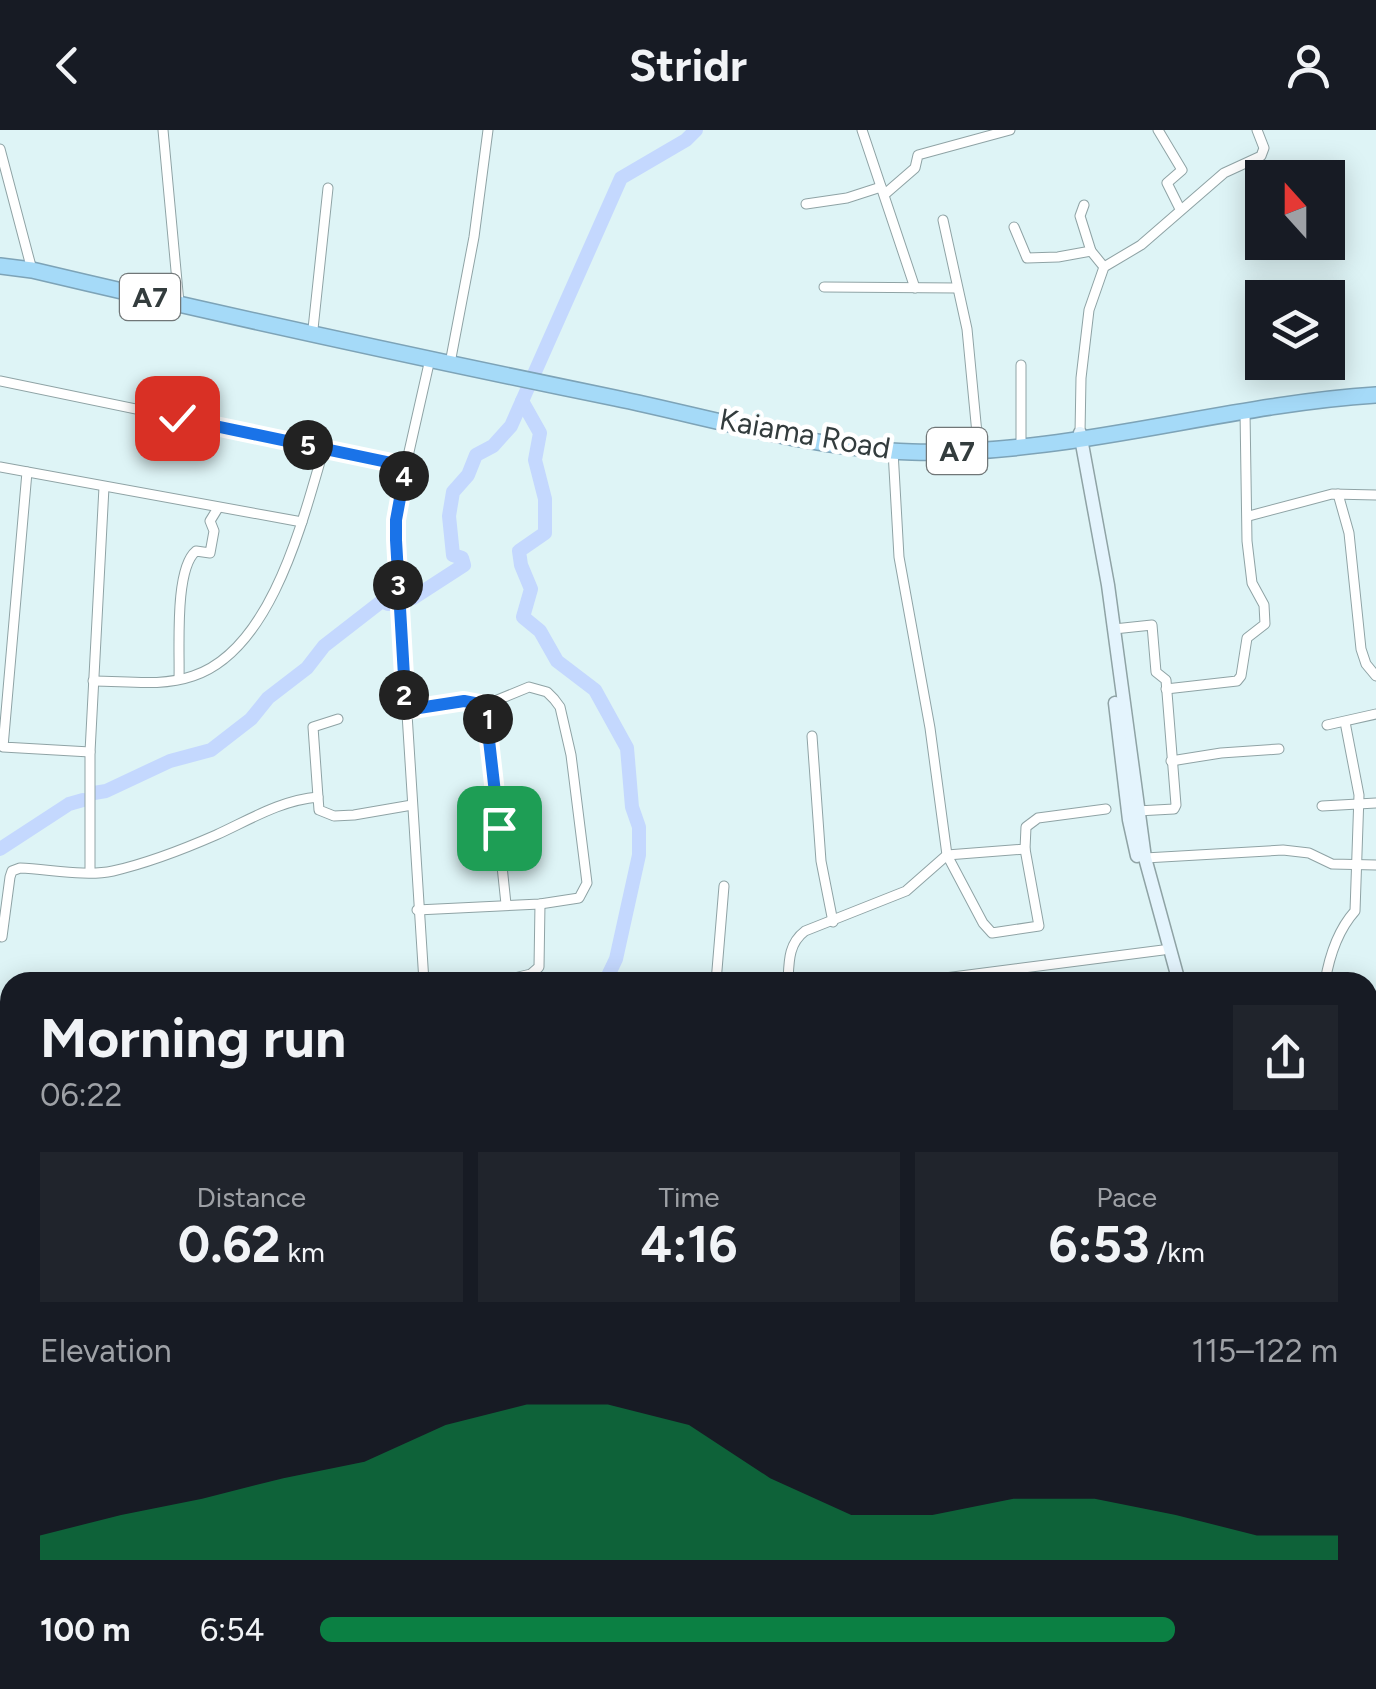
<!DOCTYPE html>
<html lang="en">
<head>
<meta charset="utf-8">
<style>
  :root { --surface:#171b24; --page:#20242c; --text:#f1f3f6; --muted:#9ea1a6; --accent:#0b8043 }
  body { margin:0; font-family:Figtree,sans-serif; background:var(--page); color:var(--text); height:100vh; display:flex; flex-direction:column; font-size:38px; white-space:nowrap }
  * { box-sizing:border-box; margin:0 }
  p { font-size:32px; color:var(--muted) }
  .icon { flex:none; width:55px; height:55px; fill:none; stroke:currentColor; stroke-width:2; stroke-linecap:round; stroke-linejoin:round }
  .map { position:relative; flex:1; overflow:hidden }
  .panel { position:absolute; left:0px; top:842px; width:1378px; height:718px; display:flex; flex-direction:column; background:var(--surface); border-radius:30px 30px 0 0; box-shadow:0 5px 25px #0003 }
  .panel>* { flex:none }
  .needle { width:65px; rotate:339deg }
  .buttons { position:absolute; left:1245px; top:30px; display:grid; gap:20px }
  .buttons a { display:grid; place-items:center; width:100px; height:100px; border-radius:0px; background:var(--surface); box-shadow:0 5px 25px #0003; font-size:50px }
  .pin { position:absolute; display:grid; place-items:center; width:85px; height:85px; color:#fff; margin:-42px; border-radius:20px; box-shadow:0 5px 15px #0006 }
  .km { position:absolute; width:50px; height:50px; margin:-25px; border-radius:50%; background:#222; color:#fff; font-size:28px; line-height:50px; text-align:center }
  .round { display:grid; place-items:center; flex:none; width:105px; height:105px; border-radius:0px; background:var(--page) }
  .headline { display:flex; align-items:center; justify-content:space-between; height:170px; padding:0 40px }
  h1 { font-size:55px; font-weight:700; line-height:75px }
  .stats { display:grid; grid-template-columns:repeat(3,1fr); gap:15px; height:170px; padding:10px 40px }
  .stats div { display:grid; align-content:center; border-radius:0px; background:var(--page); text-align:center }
  .stats b { font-size:50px; font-weight:700 }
  .stats small { font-size:28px; font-weight:400 }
  .stats p { font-size:28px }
  .chart { height:280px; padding:20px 40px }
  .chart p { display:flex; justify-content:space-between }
  .chart svg { width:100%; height:180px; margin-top:10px; fill:var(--accent); opacity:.7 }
  ul { padding:0 40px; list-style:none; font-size:32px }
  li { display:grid; grid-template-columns:160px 120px 1fr; align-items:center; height:75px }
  li i { height:25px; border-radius:12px; background:var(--accent) }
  header { display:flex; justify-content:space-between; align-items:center; height:130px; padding:0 40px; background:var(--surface); font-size:45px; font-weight:700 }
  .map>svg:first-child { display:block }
  .built { fill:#cbeaee }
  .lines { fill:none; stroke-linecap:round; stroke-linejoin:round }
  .river { stroke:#c4d8fe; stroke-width:14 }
  .street-casing { stroke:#8fa3a5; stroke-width:11 }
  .secondary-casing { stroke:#8fa3a5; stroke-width:15 }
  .highway-casing { stroke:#7da3b7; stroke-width:18 }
  .street { stroke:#fff; stroke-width:9 }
  .secondary { stroke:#e4f4fd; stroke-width:12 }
  .highway { stroke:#a5daf8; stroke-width:15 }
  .route-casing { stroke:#fff; stroke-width:20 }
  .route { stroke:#1a73e8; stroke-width:12 }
  .labels { text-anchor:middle; stroke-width:9; stroke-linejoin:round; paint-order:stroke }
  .shield { fill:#fff; stroke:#707677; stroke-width:2.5 }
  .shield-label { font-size:28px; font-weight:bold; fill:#333c3d }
  .street-label { font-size:30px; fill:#333c3d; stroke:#fff }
</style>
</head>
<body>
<header><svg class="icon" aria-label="back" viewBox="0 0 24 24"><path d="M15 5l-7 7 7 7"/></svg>Stridr<svg class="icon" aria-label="person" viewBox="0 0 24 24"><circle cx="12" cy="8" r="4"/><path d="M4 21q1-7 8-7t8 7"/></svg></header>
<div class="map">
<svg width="1376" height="1559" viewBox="0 0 1376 1559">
  <rect width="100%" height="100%" fill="#def4f6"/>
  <path class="built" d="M193,1550h180v9h-179z"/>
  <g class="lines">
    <g class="river">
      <path d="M522,271l18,32 -5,27 10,39v34l-26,18 2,14 10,24 -8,28 17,14 17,30 38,29 32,58 5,59 7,20v28l-23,104 -11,23"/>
      <path d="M94,663l12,-2 64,-30 41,-11 40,-31 17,-21 39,-30 17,-22 58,-45 6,3 3,-22 15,-1 7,17 51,-33 -2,-7 -9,-3 -4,-39 4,-24 15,-17 8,-20 17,-9 18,-20 110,-248 65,-38 10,-10"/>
      <path d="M0,719l69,-45 14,-4"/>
      <path d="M656,1559l4,-9"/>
    </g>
    <g class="street-casing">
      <g id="street">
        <path d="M163,0l16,173"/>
        <path d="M862,0l53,158"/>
        <path d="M1158,0l24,40 -15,13 13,26"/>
        <path d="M0,19l32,121"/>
        <path d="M885,64l30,-26 3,-13 92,-25"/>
        <path d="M806,74l41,-6 34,-11"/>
        <path d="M1084,75l-4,11 11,35 13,16"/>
        <path d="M943,90l24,109 11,115"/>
        <path d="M1014,97l13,31 31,-1 33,-6"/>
        <path d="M824,157l133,1"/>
        <path d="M313,199l15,-141"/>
        <path d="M451,228l23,-121 14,-107"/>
        <path d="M0,251l406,84"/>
        <path d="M1080,303l1,-55 8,-68 15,-43 37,-22 83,-72 37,-17 3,-8 -7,-18"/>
        <path d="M1021,311v-76"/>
        <path d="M893,321l6,106 31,171 17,127 36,68 9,10 47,-7 -14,-77"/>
        <path d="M0,337l302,55"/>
        <path d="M27,342l-24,275 87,5"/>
        <path d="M1338,364l11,39 12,116 5,15 10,12"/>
        <path d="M1249,386l83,-22 44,1"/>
        <path d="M1114,499l38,-4 4,47 10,8 10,125 -2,4 -37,2"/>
        <path d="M179,549c1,-28 -5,-110 17,-128l14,2 4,-22 -4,-10 8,-13"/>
        <path d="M93,551c34,0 68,6 100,-5 79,-26 110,-157 131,-228"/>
        <path d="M1166,559l71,-8 4,-5 6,-38 18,-14 -1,-19 -12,-22 -5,-42 -2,-129"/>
        <path d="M485,575l21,199"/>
        <path d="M406,580l58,-9 21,4 44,-18 18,5 7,7 6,8 11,48 16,128 -8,15 -39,6 -123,6"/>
        <path d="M1327,595l49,-11"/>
        <path d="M812,606l9,125 12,61"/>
        <path d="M1171,631l50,-8 58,-4"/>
        <path d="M318,667l-5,-70 25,-8"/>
        <path d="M1322,676l54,-3"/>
        <path d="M1145,728l138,-8 26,3 23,11 44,1"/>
        <path d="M90,742v-120l14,-265"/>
        <path d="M2,807l8,-60 2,-6 8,-3c29,1 65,9 93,3 35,-8 71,-22 103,-36 33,-15 65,-35 102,-38l1,13 15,6 20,-1 58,-10"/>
        <path d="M510,849l21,-5 8,-7 1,-63"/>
        <path d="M424,852l-28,-442 10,-75 24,-106"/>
        <path d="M716,852l8,-96"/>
        <path d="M788,852c1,-20 0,-38 17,-51l101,-40 41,-36 78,-6 1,-22 12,-9 68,-9"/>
        <path d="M914,852l249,-32"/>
        <path d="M1325,852c4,-24 13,-52 30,-71l4,-116 -14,-73"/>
        <path d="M1368,977l8,-2"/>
        <path d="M1368,1151l8,-1"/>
        <path d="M0,1269h10"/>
        <path d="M1368,1271l8,-2"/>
        <path d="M1368,1342l8,-1"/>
        <path d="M0,1355l10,-1"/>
        <path d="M0,1439h10"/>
        <path d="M100,1550l2,9"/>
        <path d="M180,1550v9"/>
        <path d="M382,1550v9"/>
        <path d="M480,1550l1,9"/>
        <path d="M567,1550l1,9"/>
        <path d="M1175,1550v9"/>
        <path d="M1053,1559v-9"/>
      </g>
    </g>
    <g class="secondary-casing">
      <g id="secondary">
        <path d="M1080,303l28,152 37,273 34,124"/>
        <path d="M1115,573l14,117 8,36"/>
        <path d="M1293,1550l1,9"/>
      </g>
    </g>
    <g class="highway-casing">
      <path id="highway" d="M0,136l32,4c194,46 388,88 583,128 97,20 197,51 297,54 157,4 308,-47 464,-57"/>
    </g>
    <use href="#street" class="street"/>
    <use href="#secondary" class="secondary"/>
    <use href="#highway" class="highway"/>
  </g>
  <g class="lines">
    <g class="route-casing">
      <path id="route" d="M177,288l229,48 -10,54v20l10,170 58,-9 21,4 14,123"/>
    </g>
    <use href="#route" class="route"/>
  </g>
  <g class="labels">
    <g class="shield">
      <rect x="120" y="144" width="60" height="46" rx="8"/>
      <rect x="927" y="298" width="60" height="46" rx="8"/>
    </g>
    <g class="shield-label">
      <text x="150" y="177">A7</text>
      <text x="957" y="331">A7</text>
    </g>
    <g class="street-label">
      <text transform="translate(805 304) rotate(10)" y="10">Kaiama Road</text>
    </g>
  </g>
</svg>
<div class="buttons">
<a><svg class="needle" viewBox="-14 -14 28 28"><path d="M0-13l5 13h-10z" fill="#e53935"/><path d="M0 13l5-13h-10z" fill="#9ea1a6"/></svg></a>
<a><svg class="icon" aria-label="layers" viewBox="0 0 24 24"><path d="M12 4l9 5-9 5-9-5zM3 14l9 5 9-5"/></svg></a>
</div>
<div class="pin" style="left:499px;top:698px;background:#1e9e55"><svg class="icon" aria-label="arrive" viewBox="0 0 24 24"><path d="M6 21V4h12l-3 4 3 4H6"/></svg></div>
<div class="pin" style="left:177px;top:288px;background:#d93025"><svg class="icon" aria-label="check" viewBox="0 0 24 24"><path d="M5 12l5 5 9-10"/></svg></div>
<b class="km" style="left:488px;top:589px">1</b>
<b class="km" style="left:404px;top:565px">2</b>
<b class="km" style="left:398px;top:455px">3</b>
<b class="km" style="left:404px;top:346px">4</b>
<b class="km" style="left:308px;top:315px">5</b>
<section class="panel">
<div class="headline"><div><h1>Morning run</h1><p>06:22</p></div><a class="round"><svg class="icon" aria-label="share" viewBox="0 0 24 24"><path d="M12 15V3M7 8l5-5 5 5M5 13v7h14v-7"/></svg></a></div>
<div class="stats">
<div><p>Distance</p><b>0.62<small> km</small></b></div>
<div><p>Time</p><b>4:16</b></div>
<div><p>Pace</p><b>6:53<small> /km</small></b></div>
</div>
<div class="chart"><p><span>Elevation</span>115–122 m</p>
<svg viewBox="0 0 160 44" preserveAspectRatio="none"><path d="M0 44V38L10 33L20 29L30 24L40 20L50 11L60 6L70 6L80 11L90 24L100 33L110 33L120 29L130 29L140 33L150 38L160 38V44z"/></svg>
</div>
<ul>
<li><b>100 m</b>6:54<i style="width:84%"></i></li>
</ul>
</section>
</div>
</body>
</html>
